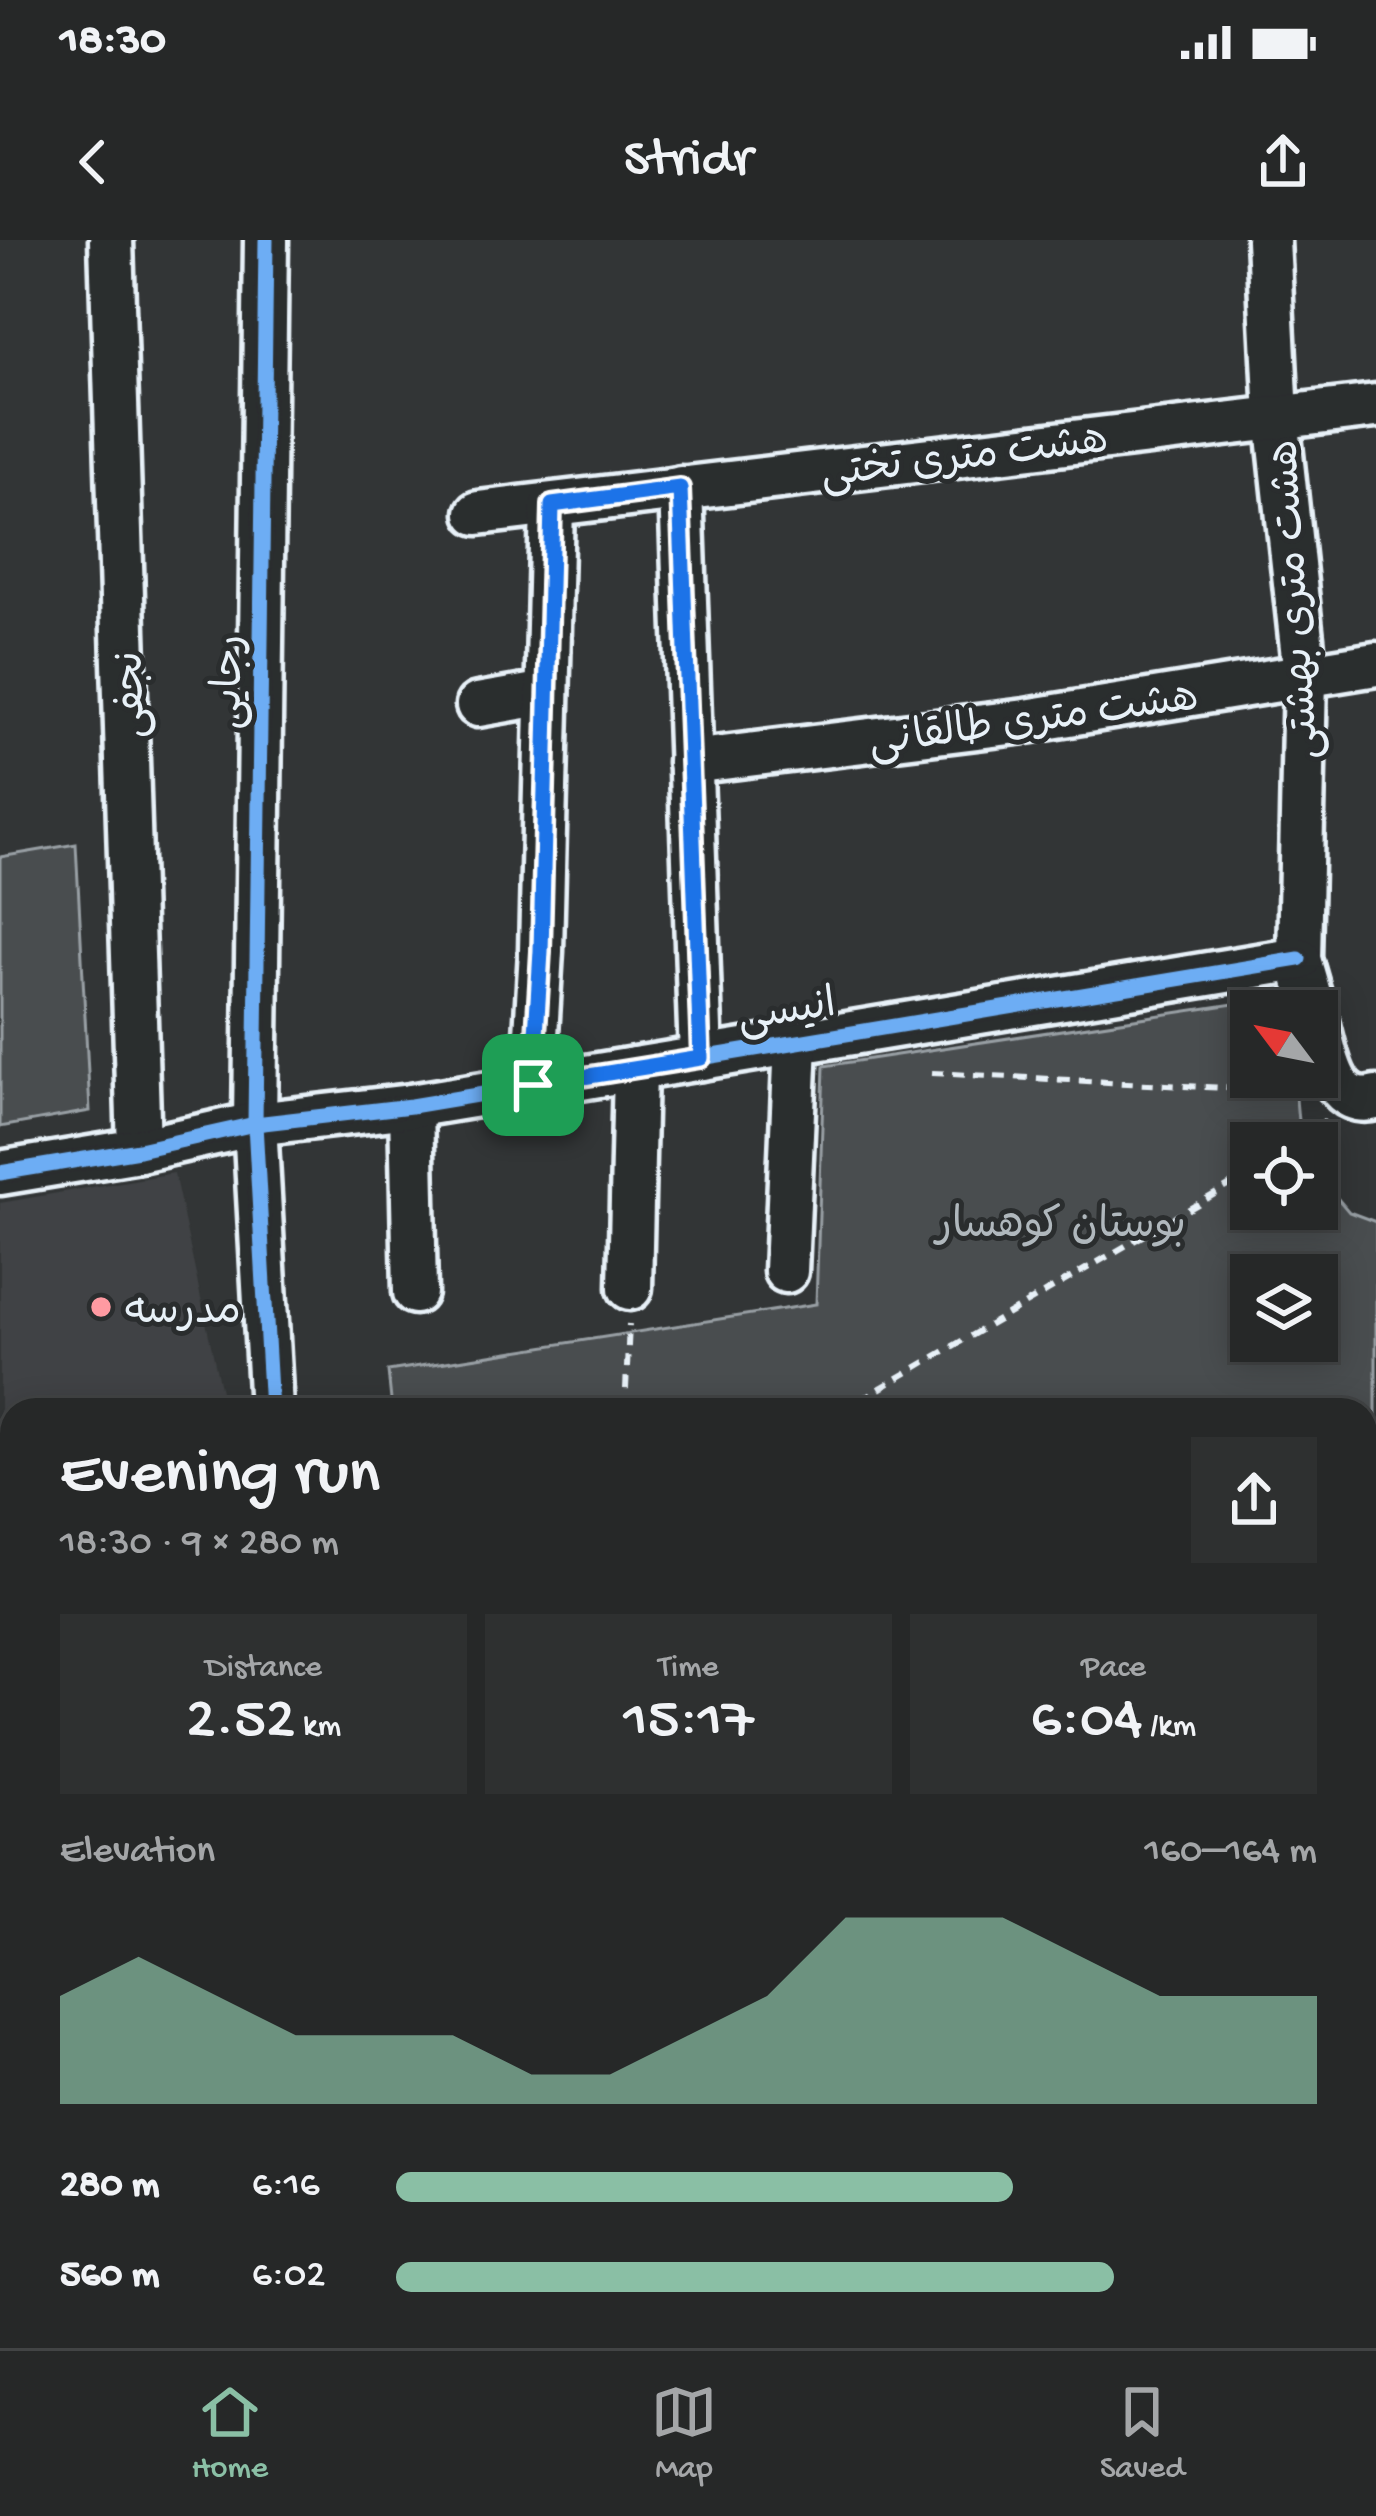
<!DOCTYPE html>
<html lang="en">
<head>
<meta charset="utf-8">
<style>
  :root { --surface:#262828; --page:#2e3030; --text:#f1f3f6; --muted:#a4a6a8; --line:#424445; --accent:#8abfa5 }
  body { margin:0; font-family:"Gochi Hand","Playpen Sans Arabic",sans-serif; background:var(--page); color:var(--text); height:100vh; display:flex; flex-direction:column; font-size:45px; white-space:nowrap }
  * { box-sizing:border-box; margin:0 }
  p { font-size:39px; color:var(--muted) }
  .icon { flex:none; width:66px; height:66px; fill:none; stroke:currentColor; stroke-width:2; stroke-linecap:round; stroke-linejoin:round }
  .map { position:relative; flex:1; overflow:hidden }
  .panel { position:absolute; left:0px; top:1158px; width:1377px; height:951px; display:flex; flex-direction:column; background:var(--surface); border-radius:36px 36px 0 0; box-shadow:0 6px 30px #0003,0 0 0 3px var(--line) }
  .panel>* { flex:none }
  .needle { width:78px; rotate:302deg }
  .controls { position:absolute; left:1230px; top:750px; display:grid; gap:24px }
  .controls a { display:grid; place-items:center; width:108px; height:108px; border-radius:0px; background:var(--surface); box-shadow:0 6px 30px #0003,0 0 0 3px var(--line); font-size:60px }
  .pin { position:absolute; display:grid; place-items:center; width:102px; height:102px; color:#fff; margin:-51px; border-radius:24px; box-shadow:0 6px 18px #0006 }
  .round { display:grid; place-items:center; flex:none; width:126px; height:126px; border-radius:0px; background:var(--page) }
  .headline { display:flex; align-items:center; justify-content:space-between; height:204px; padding:0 60px }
  h1 { font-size:66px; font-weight:600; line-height:90px }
  .figures { display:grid; grid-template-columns:repeat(3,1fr); gap:18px; height:204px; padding:12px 60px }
  .figures div { display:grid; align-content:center; border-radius:0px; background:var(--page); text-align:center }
  .figures b { font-size:60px; font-weight:600 }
  .figures small { font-size:33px; font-weight:400 }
  .figures p { font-size:33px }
  .chart { height:336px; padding:24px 60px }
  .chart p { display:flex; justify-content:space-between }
  .chart svg { width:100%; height:216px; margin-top:12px; fill:var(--accent); opacity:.7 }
  ul { padding:0 60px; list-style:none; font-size:39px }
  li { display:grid; grid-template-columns:192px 144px 1fr; align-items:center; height:90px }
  li i { height:30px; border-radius:15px; background:var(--accent) }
  .status { display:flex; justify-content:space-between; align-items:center; height:84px; padding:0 60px; background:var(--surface); direction:ltr }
  .status svg { height:33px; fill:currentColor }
  header { display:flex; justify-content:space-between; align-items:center; height:156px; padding:0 60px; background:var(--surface); font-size:54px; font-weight:600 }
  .menu { display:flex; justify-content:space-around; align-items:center; height:168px; border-top:3px solid var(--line); background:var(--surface); font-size:33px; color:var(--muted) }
  .menu a { display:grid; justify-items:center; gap:6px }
  .menu .current { color:var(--accent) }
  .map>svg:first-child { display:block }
  .built { fill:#3f4244 }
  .green { fill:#494d4f; stroke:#989fa4; stroke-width:3; fill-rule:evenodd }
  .building { fill:#5c6063; stroke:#e8f1f8; stroke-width:3 }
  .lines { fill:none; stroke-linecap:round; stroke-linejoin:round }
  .minor-casing { stroke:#e8f1f8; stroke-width:51 }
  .major-casing { stroke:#e8f1f8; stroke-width:60 }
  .path { stroke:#e8f1f8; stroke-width:6; stroke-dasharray:12 9; stroke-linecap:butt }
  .minor { stroke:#2a2d2e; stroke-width:42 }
  .major { stroke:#2a2d2e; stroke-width:51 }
  .cycleway-casing { stroke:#2a2d2e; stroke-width:22 }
  .cycleway { stroke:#6dadf4; stroke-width:15 }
  .route-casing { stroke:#fff; stroke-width:24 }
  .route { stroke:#1a73e8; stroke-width:15 }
  .poi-dot { fill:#ff9aa2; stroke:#2a2d2e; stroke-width:4.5 }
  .labels { text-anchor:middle; stroke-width:10; stroke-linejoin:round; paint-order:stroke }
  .street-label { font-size:42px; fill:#e8f1f8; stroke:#2a2d2e }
  .park-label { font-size:42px; fill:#b0b8bd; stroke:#2a2d2e }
  .poi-label { font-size:42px; fill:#e8f1f8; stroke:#2a2d2e; text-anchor:start }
</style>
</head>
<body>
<div class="status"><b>18:30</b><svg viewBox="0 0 49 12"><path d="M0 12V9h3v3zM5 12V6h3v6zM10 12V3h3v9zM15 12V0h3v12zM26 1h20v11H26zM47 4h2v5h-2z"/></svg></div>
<header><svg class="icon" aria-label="back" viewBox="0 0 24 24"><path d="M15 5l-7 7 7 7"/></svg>Stridr<svg class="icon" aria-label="share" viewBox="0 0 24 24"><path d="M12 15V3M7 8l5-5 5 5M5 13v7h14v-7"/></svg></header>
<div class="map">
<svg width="1376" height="2108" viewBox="0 0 1376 2108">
  <rect width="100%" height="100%" fill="#323536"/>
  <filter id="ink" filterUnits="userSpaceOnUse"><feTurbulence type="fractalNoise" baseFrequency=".00833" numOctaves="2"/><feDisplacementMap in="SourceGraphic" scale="24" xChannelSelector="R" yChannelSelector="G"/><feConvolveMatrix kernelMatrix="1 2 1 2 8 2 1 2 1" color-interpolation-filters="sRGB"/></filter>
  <g filter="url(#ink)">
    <g class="built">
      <path d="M174,933l51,237h-213v92l-12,1v-300z"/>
      <path d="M12,1306v317l-12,2v-318z"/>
    </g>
    <g class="green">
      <path d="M76,604l14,267 -90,16v-270z"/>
      <path d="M1286,756l2,15h-37v66h43l6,66h-49v66h66v-35l32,38 27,10v682l-11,3v-497h-973l-4,-39 428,-67 8,-238zM1251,1035h66v66h-66z"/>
    </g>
    <path class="building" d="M1376,1432v124l-11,2v-117z"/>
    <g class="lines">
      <g class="minor-casing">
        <g id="minor">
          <path d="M111,0l28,910"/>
          <path d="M266,0l-11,884 16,286"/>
          <path d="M1268,0l9,177 28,258 -6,284 15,52"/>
          <path d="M681,248l20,570"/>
          <path d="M478,273l898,-107"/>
          <path d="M478,465l69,-12"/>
          <path d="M690,522l336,-41 350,-57"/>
          <path d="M1317,782c9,30 14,88 59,76"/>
          <path d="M533,845l8,-134 11,-446"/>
          <path d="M411,866l4,186"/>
          <path d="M0,933l139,-23 116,-26 156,-18 888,-147"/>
          <path d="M786,1031l10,-229"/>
          <path d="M630,1048l5,-219"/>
          <path d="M1365,2022l11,-2"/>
          <path d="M3,2042l2,66"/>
          <path d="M400,2097v11"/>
          <path d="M943,2108l53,-11"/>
        </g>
      </g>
      <g class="major-casing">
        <g id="major">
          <path d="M1365,1709l11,-3"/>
          <path d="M0,2043l12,-3"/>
        </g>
      </g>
      <g class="path">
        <path d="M932,833l371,19"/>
        <path d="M1303,903l22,-23"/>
        <path d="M625,1170l4,-86"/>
        <path d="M843,1170l408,-237"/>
      </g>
      <use href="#minor" class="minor"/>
      <use href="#major" class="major"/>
      <g class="cycleway-casing">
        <g id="cycleway">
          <path d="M266,0l-11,884 16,286"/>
          <path d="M0,933l139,-23 116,-26 156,-18 888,-147"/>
        </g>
      </g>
      <use href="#cycleway" class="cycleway"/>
    </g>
  </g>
  <g class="lines" filter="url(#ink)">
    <g class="route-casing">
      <path id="route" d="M680,248l21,570 -168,27 8,-134 11,-446z"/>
    </g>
    <use href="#route" class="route"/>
  </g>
  <circle class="poi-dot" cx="101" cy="1067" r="12"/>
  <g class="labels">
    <g class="street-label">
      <text transform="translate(964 213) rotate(-7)" y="15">هشت متری تختی</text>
      <text transform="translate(1291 360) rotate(-94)" y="15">هشت متری بهشتی</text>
      <text transform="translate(225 442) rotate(-89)" y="15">رجایی</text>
      <text transform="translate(127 455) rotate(-92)" y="15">نجفی</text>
      <text transform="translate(1033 476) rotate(-8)" y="15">هشت متری طالقانی</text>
      <text transform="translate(786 767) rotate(-9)" y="15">انیسی</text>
    </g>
    <g class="park-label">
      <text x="1061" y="996">بوستان کوهسار</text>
    </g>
    <g class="poi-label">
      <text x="125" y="1082">مدرسه</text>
    </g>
  </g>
</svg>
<div class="controls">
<a><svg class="needle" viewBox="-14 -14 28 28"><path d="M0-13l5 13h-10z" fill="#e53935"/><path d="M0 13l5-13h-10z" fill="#a4a6a8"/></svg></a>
<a><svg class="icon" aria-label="locate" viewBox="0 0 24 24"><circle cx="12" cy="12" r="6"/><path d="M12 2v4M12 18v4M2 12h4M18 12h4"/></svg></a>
<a><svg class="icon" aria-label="layers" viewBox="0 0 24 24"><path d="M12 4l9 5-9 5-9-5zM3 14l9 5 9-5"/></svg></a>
</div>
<div class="pin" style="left:533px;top:845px;background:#1e9e55"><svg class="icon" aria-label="arrive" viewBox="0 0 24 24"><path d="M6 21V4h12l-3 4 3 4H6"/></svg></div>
<section class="panel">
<div class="headline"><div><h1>Evening run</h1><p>18:30 · 9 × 280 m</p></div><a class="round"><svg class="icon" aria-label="share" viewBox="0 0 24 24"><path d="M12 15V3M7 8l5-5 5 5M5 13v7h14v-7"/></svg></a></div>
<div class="figures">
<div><p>Distance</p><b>2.52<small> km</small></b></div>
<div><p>Time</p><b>15:17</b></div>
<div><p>Pace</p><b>6:04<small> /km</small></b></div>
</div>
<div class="chart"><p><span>Elevation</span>160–164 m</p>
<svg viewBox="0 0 160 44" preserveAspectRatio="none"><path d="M0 44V22L10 14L20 22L30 30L40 30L50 30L60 38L70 38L80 30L90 22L100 6L110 6L120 6L130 14L140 22L150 22L160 22V44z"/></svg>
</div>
<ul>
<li><b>280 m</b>6:16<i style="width:67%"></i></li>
<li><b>560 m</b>6:02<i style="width:78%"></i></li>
</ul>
</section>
</div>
<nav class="menu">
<a class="current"><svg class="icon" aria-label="home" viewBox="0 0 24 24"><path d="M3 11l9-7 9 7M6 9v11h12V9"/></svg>Home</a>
<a><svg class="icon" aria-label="map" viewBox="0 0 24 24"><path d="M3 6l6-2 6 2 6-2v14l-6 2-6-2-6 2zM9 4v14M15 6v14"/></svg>Map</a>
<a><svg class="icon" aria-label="saved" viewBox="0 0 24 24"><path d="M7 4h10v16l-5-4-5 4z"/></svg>Saved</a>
</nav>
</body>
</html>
